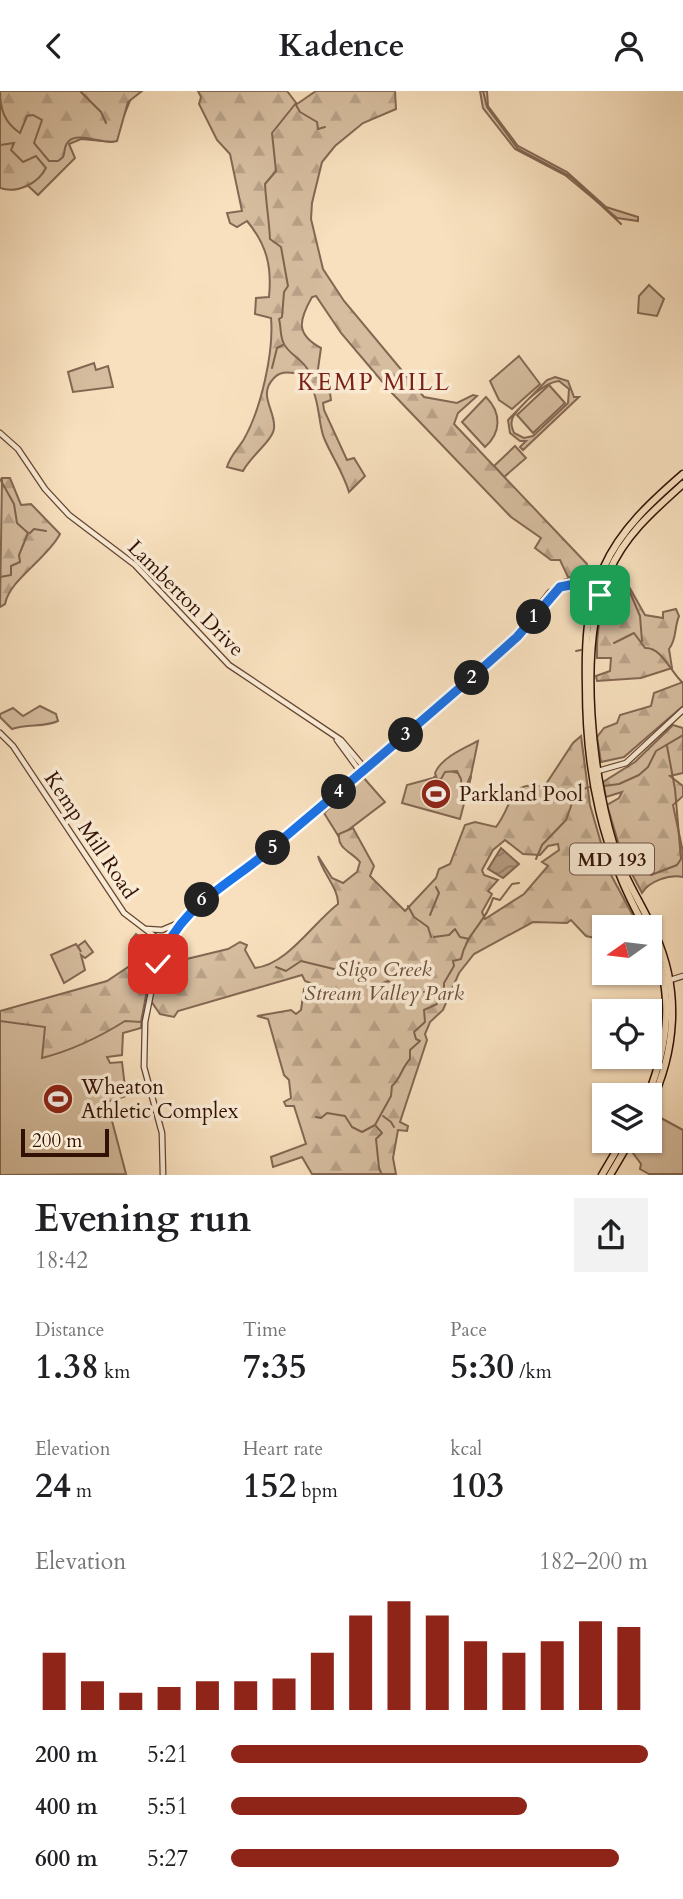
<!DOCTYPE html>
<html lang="en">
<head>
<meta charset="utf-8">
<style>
  :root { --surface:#fff; --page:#f2f2f2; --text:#202124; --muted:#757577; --accent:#8f2418 }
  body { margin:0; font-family:Cardo,serif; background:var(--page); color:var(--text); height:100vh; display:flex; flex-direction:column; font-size:26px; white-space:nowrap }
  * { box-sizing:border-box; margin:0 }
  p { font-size:23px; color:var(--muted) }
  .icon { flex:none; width:38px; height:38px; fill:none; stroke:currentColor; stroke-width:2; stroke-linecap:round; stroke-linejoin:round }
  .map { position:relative; height:1084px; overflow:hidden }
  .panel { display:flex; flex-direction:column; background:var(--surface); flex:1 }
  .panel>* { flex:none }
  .needle { width:46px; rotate:256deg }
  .tools { position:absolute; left:592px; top:824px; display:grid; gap:14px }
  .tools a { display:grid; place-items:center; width:70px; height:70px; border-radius:0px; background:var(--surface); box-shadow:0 2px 5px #0004; font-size:35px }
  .scale { position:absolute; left:21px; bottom:18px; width:88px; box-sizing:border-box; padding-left:7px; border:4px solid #321105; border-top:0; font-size:19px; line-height:24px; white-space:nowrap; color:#321105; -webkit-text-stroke:5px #faebd5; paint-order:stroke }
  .pin { position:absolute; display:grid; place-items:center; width:60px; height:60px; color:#fff; margin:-30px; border-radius:14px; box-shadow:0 4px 10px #0006 }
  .km { position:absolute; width:35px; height:35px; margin:-18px; border-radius:50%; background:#222; color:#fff; font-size:19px; line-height:35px; text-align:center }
  .round { display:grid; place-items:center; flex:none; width:74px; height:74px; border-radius:0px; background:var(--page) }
  .headline { display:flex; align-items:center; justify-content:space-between; height:119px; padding:0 35px }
  h1 { font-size:38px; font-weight:700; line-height:52px }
  .metrics { display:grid; grid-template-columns:repeat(3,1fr); gap:10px; height:119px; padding:7px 35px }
  .metrics div { display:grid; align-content:center }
  .metrics b { font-size:35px; font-weight:700 }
  .metrics small { font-size:19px; font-weight:400 }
  .metrics p { font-size:19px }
  .chart { height:196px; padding:14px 35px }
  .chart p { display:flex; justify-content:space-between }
  .chart svg { width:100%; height:126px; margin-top:7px; stroke:var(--accent); stroke-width:6 }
  ul { padding:0 35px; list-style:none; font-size:23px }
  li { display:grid; grid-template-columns:112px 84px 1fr; align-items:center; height:52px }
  li i { height:18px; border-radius:9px; background:var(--accent) }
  header { display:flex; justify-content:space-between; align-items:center; height:91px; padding:0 35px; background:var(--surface); font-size:32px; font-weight:700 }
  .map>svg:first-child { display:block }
  .green { fill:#d6bd9f; stroke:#846752; stroke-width:2; fill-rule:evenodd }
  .forest { fill:url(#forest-firs); stroke:#846752; stroke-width:2; fill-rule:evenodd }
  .water { fill:url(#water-waves); stroke:#81634e; stroke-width:2 }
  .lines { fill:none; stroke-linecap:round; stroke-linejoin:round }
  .stream { stroke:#81634e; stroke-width:2 }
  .minor-casing { stroke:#644533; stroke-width:7 }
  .major-casing { stroke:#321105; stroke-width:9 }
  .minor { stroke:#faebd5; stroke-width:4.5 }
  .major { stroke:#f8e0be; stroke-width:6 }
  .route-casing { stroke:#fff; stroke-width:14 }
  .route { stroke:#1a73e8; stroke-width:9 }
  .labels { text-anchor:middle; stroke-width:7; stroke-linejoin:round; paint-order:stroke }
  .shield { fill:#faebd5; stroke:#6e5243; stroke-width:2 }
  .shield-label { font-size:19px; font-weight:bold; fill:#321105 }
  .street-label { font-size:21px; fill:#321105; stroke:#faebd5 }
  .poi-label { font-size:21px; fill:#321105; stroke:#faebd5; text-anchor:start }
  .park-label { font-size:21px; font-style:italic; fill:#6b4d3b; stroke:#faebd5 }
  .quarter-label { font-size:24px; letter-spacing:2px; fill:#7a1f14; stroke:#faebd5 }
</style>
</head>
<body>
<header><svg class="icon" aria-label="back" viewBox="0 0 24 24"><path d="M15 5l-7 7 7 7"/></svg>Kadence<svg class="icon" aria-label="person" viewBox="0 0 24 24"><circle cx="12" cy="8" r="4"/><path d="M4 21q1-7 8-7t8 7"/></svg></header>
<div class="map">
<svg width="683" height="1084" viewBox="0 0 683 1084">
  <defs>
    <pattern id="forest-firs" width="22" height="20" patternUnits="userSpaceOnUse" patternTransform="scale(1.75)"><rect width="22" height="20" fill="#d6bd9f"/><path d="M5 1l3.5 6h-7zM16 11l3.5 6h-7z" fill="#b8a187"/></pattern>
    <pattern id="water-waves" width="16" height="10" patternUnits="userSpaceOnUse" patternTransform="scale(1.75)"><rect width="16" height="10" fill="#b59a7f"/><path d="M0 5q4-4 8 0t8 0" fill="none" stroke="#947c66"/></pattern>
  </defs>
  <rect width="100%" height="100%" fill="#f8e0be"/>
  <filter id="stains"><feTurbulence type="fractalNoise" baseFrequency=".00286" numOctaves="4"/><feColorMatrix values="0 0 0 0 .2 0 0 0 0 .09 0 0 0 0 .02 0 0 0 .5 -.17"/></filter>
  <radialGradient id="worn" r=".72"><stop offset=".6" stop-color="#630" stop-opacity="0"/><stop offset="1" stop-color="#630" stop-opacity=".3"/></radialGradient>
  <g class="green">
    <path d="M0,0h134l-21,51 -32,-3 -12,5 6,14 -37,37 -14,-13 -24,1z"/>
    <path d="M480,0h7l1,15 30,40 49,26 39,35 32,10v4l-21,-3 -52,-43 -50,-26 -32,-41z"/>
    <path d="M649,194l15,14 -7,17 -19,-3 1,-17z"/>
    <path d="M519,265l21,28 -28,25 -13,-9 -9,-19z"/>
    <path d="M94,272l2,7 12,-4 5,21 -40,5 -5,-20z"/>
    <path d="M555,286l13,4 6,16h5l-56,53 -3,-3 6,-6h-6l-10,-8 -2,-13 39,-40zM559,290l10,8 -1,14 -35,33 -9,2 -10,-5c-2,-5 -4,-10 -1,-16 8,-13 32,-35 46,-36z"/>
    <path d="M549,294l16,18 -32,30 -16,-18z"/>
    <path d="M486,306c16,16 15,36 -1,50l-23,-25z"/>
    <path d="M515,355l11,12 -22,19 -10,-11z"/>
    <path d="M40,615l16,8 2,7c-15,7 -30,2 -46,8l-12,-12v-3l13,-6 10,8z"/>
    <path d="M444,678l27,8 -11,42 -58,-16 5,-18 26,-7z"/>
    <path d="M363,686l22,25 -46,35 -15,-24z"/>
    <path d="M85,850l8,11 -8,6 -4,-3 4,15 -21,13 -13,-28 25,-11 5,8 -3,-6z"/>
    <path d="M151,877l-7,28 -3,32 -18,5 -1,22 -15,2 3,6 12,-1 4,34 -19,6 19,72 -126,1v-160z"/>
    <path d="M650,1021l33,18v44h-34l-9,-5 1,-5 -11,-15 4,-8h15z"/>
  </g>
  <g class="forest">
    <path d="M0,0h142l-14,11 -11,39c-14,5 -43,-13 -51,4 -2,4 -1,8 -3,12l-5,4h-9l-15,-18 8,-23 -9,-5 -6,1 -7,17c-15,-10 -20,-23 -20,-42z"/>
    <path d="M198,0h89l10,13 19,-13h79l1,18 -33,14 -28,23 -13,16 -10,41 -1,16 12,50 21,32 80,96 33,6 16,-8 4,1 -19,17 -4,11 133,140c-5,10 -9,14 -19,13l-8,-17h-9l-16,-12 6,-10 -30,-21 -120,-125 -50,-59 -25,-37 -4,1c-13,23 -17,37 9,51l-4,28 3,13 10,4 1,7 -8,3 1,7 23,50 7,-2 11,18 -16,16c-6,-20 -17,-35 -25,-54 -8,-20 -2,-57 -30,-65 -6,-1 -15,-1 -20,5 -17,17 2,33 0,50 0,11 -24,29 -31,43l-16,-4c3,-11 11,-18 17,-28 17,-30 30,-87 27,-121l-16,-4 1,-16 13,-1c3,-30 -2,-52 -22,-76l-10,6 -7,-4 -3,-10 15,-2 -12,-57 -13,-14 -18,-36 2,-7z"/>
    <path d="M14,52l-3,7 12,12 13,-6 10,12c-8,16 -30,26 -46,20v-43z"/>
    <path d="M2,387h8l11,27 10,-1 29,30c-13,25 -50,45 -55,70l-5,3z"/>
    <path d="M614,481l9,4 22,39 18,3v-6l13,-3 3,7c-5,12 -2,23 -10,33l3,19 -31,10 -44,3 -1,-5 14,-5 1,-13h-14c-1,-30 5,-58 17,-86z"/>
    <path d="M683,591v24l-59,51 -23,5 -4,-25 7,-9 13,-5 3,-8 31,-9 3,-13z"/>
    <path d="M673,634l10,3v45l-13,3 13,10v10l-10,9 10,47v25c-13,-3 -34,4 -41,16l-20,-38 -15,-50 12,-7 3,-6 -16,5 -3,-15 32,-20z"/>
    <path d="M581,645l9,69 13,45 7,23 29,54h-35v13l-18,-4 -15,-16 -4,3 -34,-1 -59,32 -15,19 -16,37 -13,12 -5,12 2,6 -27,82 8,4 -1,5 -9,-1 -5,28 3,16h-84l-10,-17 -29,10 -2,-10 35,-13 -12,-38h-8l-2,-4 7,-4 -2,-18 -5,-5 -16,-56 -11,-3 34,-6 5,4 5,-4 3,-21 9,-5 -8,-3 -3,-6 -124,36 -4,6 -14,-3 -9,-13 5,-24 18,-37 4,-2 -9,19 1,6 58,-14 12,-7 7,3 -2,5 10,18c32,-3 58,-45 83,-64 1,-15 -16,-32 -20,-48l14,22 11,5 14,-11 3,-10c-8,-10 -23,-13 -21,-28l14,-6 21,38 -4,10 35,35 31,-33 3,-9 11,-5 15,-39 10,-3 21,5c18,-23 12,-48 48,-40l29,-44zM505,749l18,14 17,1 8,-9 10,-2 1,6 -17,12 6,4 -24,28 -39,25 -3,-7 10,-18 -4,-3 10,-11 -14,-5 -2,-5 11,-20z"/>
    <path d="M478,650l-7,34 -9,20 -1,-16 -4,-8 -12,1 -4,7h-4l-2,-6c6,-15 29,-25 43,-32z"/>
    <path d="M136,843l19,14 -14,74 -16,-1c-27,17 -52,29 -83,37l3,-31 -45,-6v-10l107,-30 36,-24 -12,-17z"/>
  </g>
  <path class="water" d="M501,757l18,16 -16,14 -15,-9z"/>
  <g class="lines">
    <g class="stream">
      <path d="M80,0l21,21 5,11"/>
      <path d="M483,0l4,16 31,42 53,28 50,47"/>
      <path d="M296,12l-24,30 4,38 -11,13c1,19 4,35 5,55l11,8 7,39 -4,6 -2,25 -3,2c2,7 1,16 4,23 5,13 21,17 26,30"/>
      <path d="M296,14l4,7 17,10 1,7 7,-2"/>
      <path d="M272,277l5,-20 6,-3"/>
      <path d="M30,442l4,-4 12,2"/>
      <path d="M0,486l11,-2v-9l9,-4 -1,-7 9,-22 -11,-10 -3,-19 -14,-25"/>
      <path d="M0,487v8"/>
      <path d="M626,492l14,33 2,25"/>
      <path d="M614,552l20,-10 11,15c17,-1 26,25 38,35"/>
      <path d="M576,560l5,-1"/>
      <path d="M604,695l15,-2 20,-9 9,-8 8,-16 27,-16"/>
      <path d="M548,700l26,5"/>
      <path d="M536,768l6,-14 24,-25 10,-28 13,-5"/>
      <path d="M651,784l26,-10 4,-6 -6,-70 -8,-43"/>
      <path d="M408,815l6,11 14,10 3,10"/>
      <path d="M430,824l9,-22 -3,-6"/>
      <path d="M434,846l15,-2 6,-6 5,8 9,2"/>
      <path d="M276,876l10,4 15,-10 37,9 34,17 16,-6 9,7 24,3"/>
      <path d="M424,901l12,2"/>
      <path d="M383,1025l8,6 3,5"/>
      <path d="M316,1026l5,1 6,-5 18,3 7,11 10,5 13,-7"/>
      <path d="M382,1084l-3,-7 -3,-29 6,-6 -7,-8 16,-29 1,-10c9,-8 9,-17 18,-27v-9l10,-9 -4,-2 -2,-7 11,-10 -1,-12 13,-6v-10l7,-4v-7l10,-17 -1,-5 8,-2c5,-26 26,-38 32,-61l7,2 12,-16 7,-1"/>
    </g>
    <g class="minor-casing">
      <g id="minor">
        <path d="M0,342l18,16 27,40 24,26 66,50 94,100 112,75 22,26v5"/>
        <path d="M566,491l9,-2 16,6"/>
        <path d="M514,547l36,-46"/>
        <path d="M0,642l13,13 111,167 42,32"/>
        <path d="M337,649l22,30 4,2"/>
        <path d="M598,680l28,-8 57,-53"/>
        <path d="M146,838l16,1 19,-8"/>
        <path d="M667,890l16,-5"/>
        <path d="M163,1084l-1,-42 -18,-66 1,-45 10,-49 19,-42 30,-32 58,-42 226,-194c12,-11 70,-76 77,-78 10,-3 22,3 32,5"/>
      </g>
    </g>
    <g class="major-casing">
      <g id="major">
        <path d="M581,495l7,6 3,9"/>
        <path d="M645,836c-43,-76 -59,-153 -59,-240 -1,-42 0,-81 18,-120 17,-38 48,-66 79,-93"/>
        <path d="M648,1004c21,-52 27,-107 1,-159"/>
        <path d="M649,1016c27,-55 32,-116 6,-173 -11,-26 -27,-49 -37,-76 -26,-73 -42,-215 -9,-286 16,-37 45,-62 74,-88"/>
        <path d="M602,1084l20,-34"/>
        <path d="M610,1084l20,-34"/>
      </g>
    </g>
    <use href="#minor" class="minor"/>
    <use href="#major" class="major"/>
  </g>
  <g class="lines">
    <g class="route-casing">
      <path id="route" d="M158,873c23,-60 69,-77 114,-116 72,-61 145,-122 216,-185l29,-26 43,-50 15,-3 26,7 -1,4"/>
    </g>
    <use href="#route" class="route"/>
  </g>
  <defs>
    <g id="stadium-disc" transform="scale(1.575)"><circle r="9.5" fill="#8f2418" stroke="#faebd5"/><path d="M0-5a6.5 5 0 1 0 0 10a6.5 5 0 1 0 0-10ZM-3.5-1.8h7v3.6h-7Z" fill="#fff"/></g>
  </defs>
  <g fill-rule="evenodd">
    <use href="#stadium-disc" x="436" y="703"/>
    <use href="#stadium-disc" x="58" y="1008"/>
  </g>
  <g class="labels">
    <rect class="shield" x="570" y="752.5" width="84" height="31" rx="5"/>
    <g class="shield-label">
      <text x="612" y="775">MD 193</text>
    </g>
    <g class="street-label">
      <text transform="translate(186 507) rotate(45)" y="7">Lamberton Drive</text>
      <text transform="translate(91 744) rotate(56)" y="7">Kemp Mill Road</text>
    </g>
    <g class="poi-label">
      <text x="459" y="710">Parkland Pool</text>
      <text x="81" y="1003">Wheaton<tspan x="81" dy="24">Athletic Complex</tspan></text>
    </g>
    <g class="park-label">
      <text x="384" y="885">Sligo Creek<tspan x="384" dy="24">Stream Valley Park</tspan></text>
    </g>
    <g class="quarter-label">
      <text x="374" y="299">KEMP MILL</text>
    </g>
  </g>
  <rect width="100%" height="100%" filter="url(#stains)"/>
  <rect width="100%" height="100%" fill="url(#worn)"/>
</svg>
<div class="tools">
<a><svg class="needle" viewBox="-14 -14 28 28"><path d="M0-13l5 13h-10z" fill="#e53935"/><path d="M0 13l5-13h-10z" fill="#757577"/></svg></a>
<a><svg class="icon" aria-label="locate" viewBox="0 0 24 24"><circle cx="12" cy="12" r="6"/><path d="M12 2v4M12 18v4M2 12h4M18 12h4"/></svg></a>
<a><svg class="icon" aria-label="layers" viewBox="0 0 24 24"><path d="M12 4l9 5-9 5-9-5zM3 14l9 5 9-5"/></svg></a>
</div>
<div class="scale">200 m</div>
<div class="pin" style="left:600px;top:504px;background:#1e9e55"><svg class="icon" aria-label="arrive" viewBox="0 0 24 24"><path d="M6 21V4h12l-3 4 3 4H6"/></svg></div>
<div class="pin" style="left:158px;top:873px;background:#d93025"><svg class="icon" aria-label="check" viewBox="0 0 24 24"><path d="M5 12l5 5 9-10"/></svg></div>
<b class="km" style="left:534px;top:526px">1</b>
<b class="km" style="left:472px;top:587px">2</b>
<b class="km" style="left:406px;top:644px">3</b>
<b class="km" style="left:339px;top:701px">4</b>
<b class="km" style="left:273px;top:757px">5</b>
<b class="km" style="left:202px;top:809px">6</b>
</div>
<section class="panel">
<div class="headline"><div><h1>Evening run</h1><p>18:42</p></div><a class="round"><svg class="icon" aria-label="share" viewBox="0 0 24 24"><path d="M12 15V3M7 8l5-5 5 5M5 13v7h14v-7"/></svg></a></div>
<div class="metrics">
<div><p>Distance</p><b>1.38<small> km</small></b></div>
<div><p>Time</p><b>7:35</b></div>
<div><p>Pace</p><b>5:30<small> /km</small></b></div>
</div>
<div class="metrics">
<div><p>Elevation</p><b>24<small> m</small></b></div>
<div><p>Heart rate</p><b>152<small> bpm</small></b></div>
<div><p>kcal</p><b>103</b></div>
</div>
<div class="chart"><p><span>Elevation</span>182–200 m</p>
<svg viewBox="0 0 160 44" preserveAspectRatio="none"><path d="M5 44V24M15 44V34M25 44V38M35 44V36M45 44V34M55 44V34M65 44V33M75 44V24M85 44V11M95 44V6M105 44V11M115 44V20M125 44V24M135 44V20M145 44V13M155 44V15"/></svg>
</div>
<ul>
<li><b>200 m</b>5:21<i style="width:100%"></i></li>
<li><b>400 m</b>5:51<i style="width:71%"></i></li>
<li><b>600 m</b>5:27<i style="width:93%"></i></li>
</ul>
</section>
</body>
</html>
